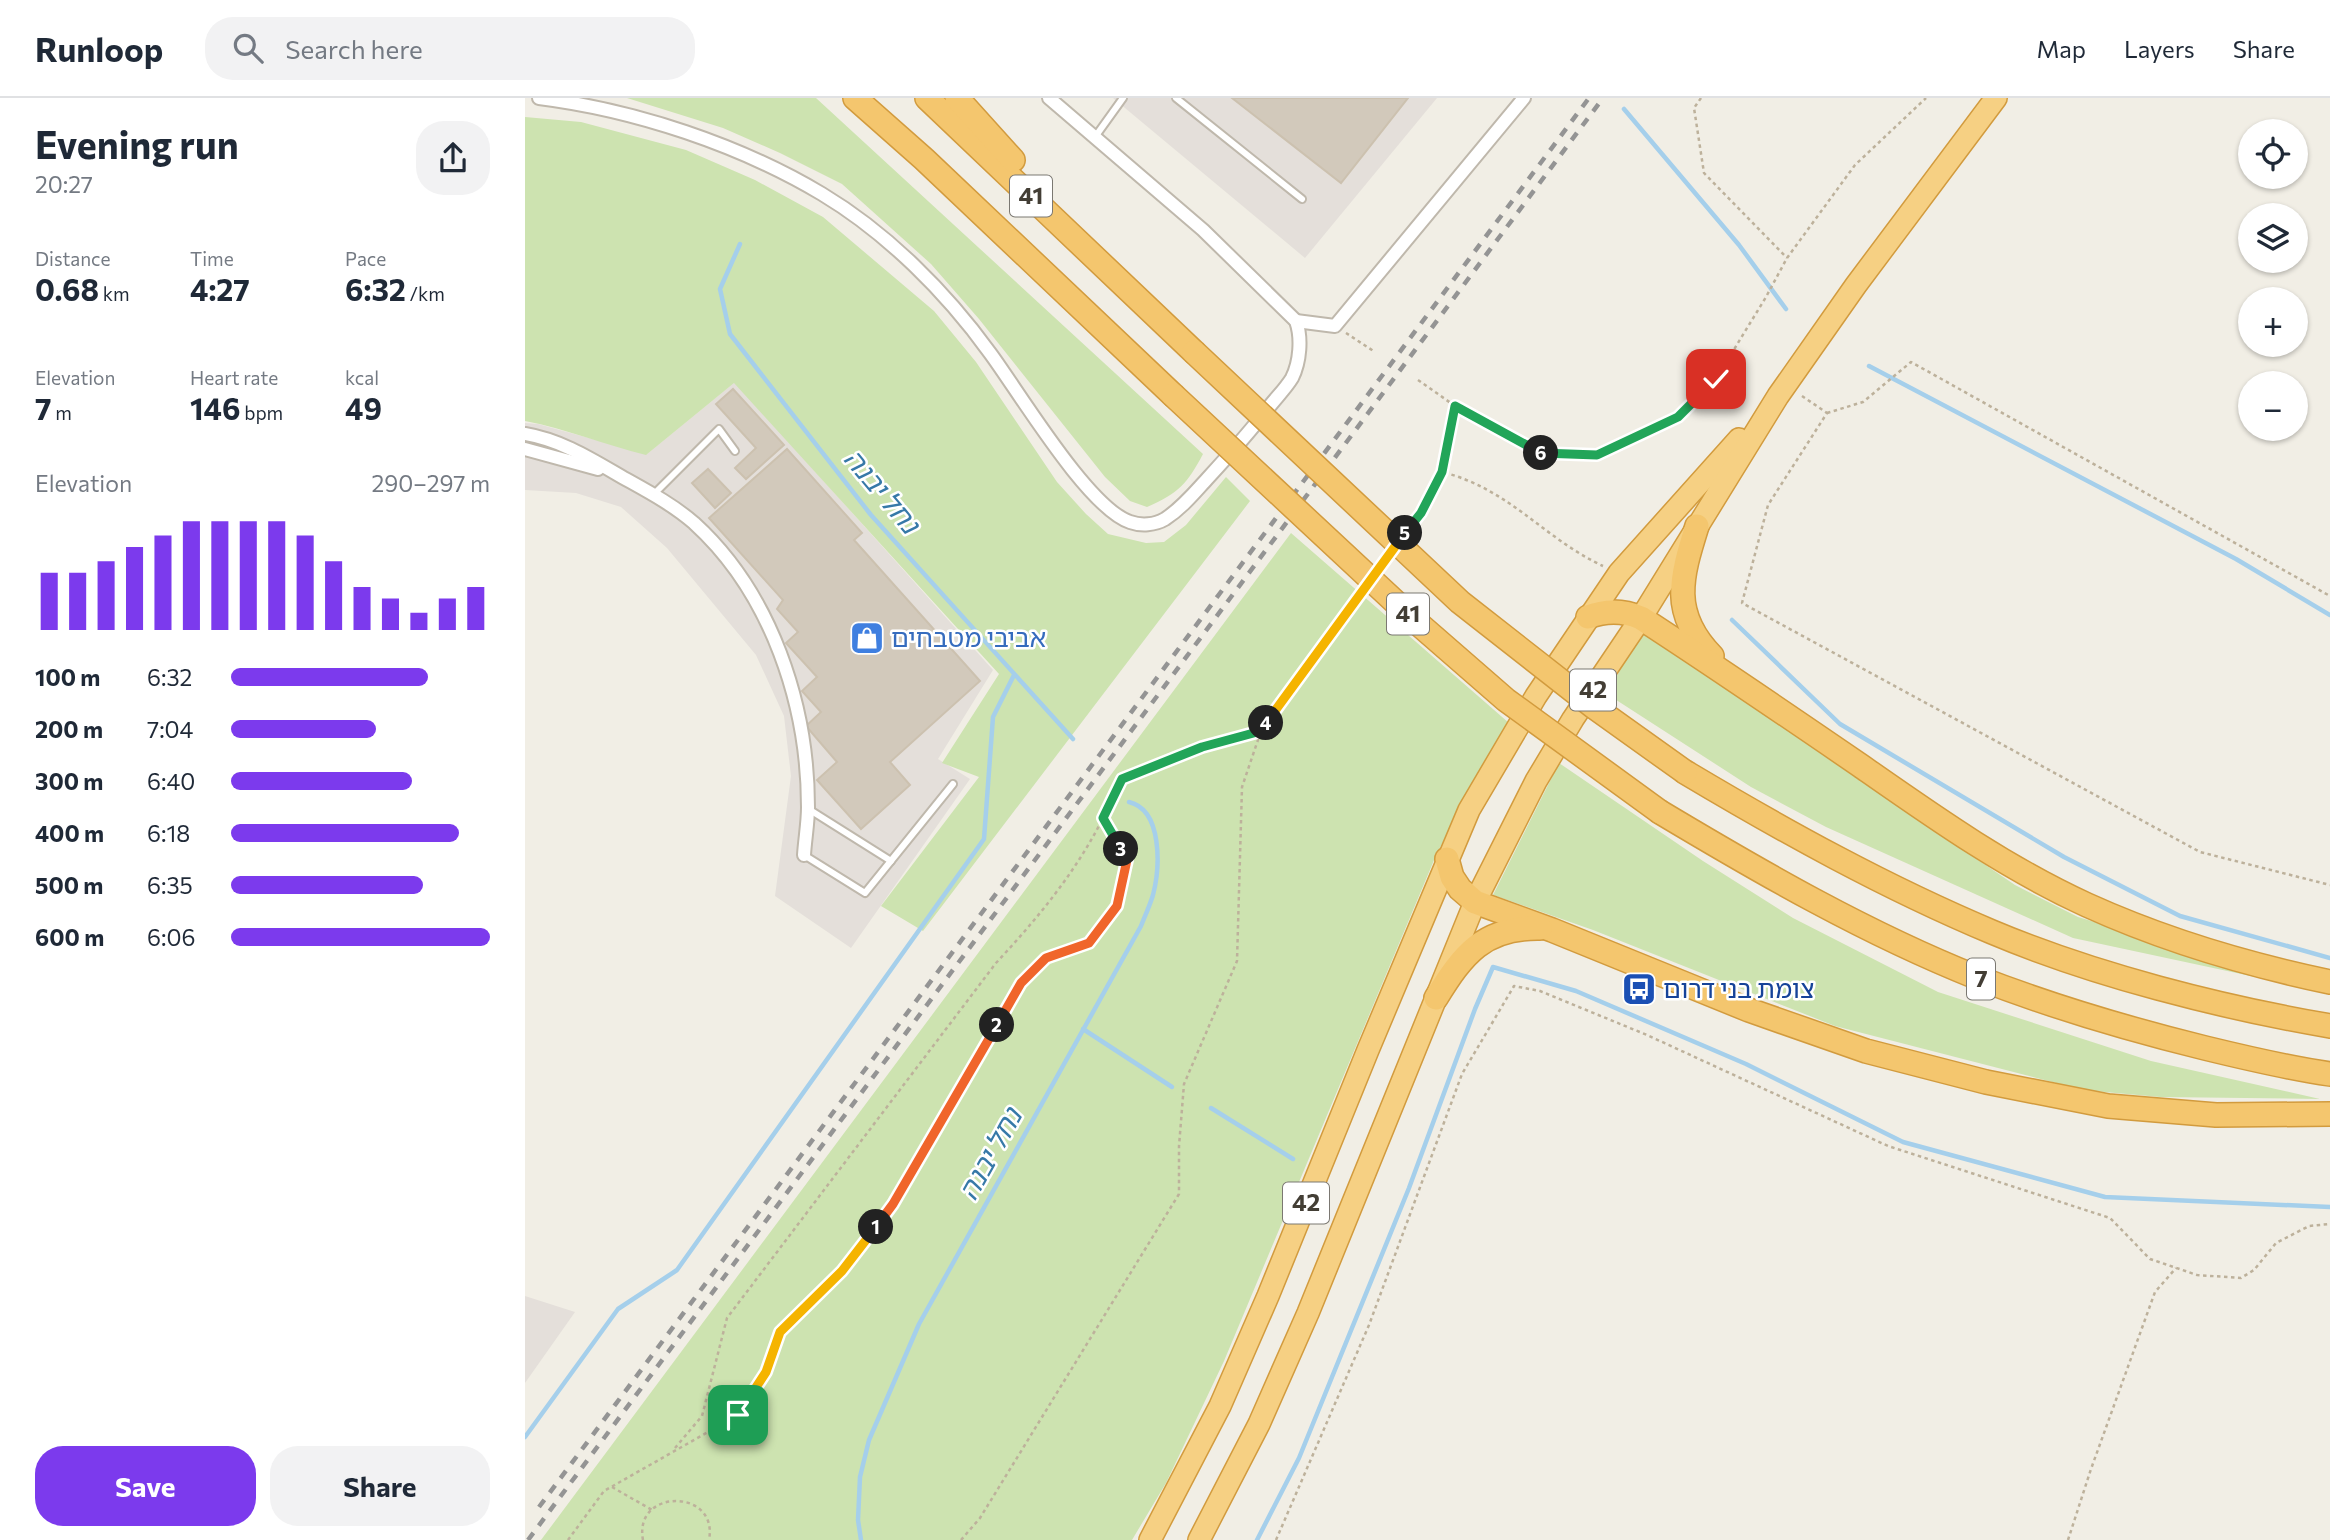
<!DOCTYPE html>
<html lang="en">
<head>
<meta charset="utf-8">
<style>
  :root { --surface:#fff; --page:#f2f2f3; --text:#1f2937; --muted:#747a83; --line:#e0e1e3; --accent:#7c3aed }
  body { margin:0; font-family:Commissioner,"Noto Sans Hebrew",sans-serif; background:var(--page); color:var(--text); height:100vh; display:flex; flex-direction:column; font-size:26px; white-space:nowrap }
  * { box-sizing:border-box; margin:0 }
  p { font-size:23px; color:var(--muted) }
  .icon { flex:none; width:38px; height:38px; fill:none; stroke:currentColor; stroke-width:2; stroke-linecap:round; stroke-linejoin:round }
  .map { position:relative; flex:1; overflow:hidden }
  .panel { display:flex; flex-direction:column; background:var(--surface); width:525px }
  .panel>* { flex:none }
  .tools { position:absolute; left:1713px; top:21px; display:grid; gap:14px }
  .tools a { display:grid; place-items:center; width:70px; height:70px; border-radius:50%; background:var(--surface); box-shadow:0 2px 5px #0004; font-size:35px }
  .pin { position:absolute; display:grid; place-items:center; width:60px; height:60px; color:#fff; margin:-30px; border-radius:14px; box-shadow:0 4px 10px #0006 }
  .km { position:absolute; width:35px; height:35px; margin:-18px; border-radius:50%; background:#222; color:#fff; font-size:19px; line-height:35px; text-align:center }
  .round { display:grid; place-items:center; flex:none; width:74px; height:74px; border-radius:28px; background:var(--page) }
  .headline { display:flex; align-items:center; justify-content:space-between; height:119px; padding:0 35px }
  h1 { font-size:38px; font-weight:700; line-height:52px }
  .figures { display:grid; grid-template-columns:repeat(3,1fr); gap:10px; height:119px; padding:7px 35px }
  .figures div { display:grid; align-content:center }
  .figures b { font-size:30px; font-weight:700 }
  .figures small { font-size:19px; font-weight:400 }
  .figures p { font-size:19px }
  .chart { height:196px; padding:14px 35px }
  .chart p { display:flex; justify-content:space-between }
  .chart svg { width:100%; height:126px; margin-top:7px; stroke:var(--accent); stroke-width:6 }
  .action { display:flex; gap:14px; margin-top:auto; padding:14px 35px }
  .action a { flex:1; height:80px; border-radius:28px; background:var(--accent); color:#fff; font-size:28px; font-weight:700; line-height:80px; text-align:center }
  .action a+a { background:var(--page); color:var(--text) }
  ul { padding:0 35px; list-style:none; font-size:23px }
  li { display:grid; grid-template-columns:112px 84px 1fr; align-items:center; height:52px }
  li i { height:18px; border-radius:9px; background:var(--accent) }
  header { display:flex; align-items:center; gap:42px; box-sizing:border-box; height:98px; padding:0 35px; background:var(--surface); border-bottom:2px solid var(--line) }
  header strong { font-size:33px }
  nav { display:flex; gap:38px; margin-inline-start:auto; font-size:24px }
  .search { width:490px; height:63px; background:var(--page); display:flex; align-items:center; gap:18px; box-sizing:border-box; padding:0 24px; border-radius:28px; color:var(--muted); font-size:26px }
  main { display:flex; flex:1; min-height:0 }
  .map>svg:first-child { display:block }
  .industrial { fill:#e4dfda }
  .green { fill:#cde3b0 }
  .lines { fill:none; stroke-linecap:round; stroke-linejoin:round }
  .stream { stroke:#a5cfeb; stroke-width:4.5 }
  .building { fill:#d2c9bb; stroke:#ccc1af; stroke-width:2 }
  .service-casing { stroke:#bfb8ac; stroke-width:10 }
  .minor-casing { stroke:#bfb8ac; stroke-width:16 }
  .trunk-casing { stroke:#d29b3e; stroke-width:24 }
  .motorway-casing { stroke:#d29b3e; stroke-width:26 }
  .path { stroke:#bdb19b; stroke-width:2.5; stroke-dasharray:3.5 3.5; stroke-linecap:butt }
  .service { stroke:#fff; stroke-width:6 }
  .minor { stroke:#fff; stroke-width:12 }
  .trunk { stroke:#f6d083; stroke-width:21 }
  .motorway { stroke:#f4c66e; stroke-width:23 }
  .rail { stroke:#949494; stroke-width:4.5; stroke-dasharray:9 9; stroke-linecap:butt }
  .motorway-bridge-casing { stroke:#d29b3e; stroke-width:26; stroke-linecap:butt }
  .motorway-bridge { stroke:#f4c66e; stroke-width:23 }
  .split-1-casing { stroke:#fff; stroke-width:14 }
  .split-2-casing { stroke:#fff; stroke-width:14 }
  .split-3-casing { stroke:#fff; stroke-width:14 }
  .split-4-casing { stroke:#fff; stroke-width:14 }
  .split-5-casing { stroke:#fff; stroke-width:14 }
  .split-6-casing { stroke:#fff; stroke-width:14 }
  .split-7-casing { stroke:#fff; stroke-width:14 }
  .split-1 { stroke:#f5b400; stroke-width:9 }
  .split-2 { stroke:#f0652b; stroke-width:9 }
  .split-3 { stroke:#f0652b; stroke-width:9 }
  .split-4 { stroke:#22a559; stroke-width:9 }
  .split-5 { stroke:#f5b400; stroke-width:9 }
  .split-6 { stroke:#22a559; stroke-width:9 }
  .split-7 { stroke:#22a559; stroke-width:9 }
  .labels { text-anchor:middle; stroke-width:5; stroke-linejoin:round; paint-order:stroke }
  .shield { fill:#fff; stroke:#7b7872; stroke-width:2 }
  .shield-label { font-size:24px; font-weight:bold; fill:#433e35 }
  .shop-label { font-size:26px; fill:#366cbe; stroke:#fff; text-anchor:start }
  .transit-label { font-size:26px; fill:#164399; stroke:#fff; text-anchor:start }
  .water-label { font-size:28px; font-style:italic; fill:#3679a8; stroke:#fff }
</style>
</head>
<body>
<header>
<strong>Runloop</strong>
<div class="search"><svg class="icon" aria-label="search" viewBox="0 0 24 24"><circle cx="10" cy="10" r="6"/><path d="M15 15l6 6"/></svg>Search here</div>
<nav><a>Map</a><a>Layers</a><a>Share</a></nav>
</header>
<main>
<section class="panel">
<div class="headline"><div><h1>Evening run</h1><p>20:27</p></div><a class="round"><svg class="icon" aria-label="share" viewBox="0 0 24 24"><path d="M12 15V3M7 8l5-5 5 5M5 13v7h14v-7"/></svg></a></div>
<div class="figures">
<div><p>Distance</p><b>0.68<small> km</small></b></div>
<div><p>Time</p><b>4:27</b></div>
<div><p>Pace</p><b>6:32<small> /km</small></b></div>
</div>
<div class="figures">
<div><p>Elevation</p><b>7<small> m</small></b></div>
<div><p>Heart rate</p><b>146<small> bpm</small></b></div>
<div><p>kcal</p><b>49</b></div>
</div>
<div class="chart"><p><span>Elevation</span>290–297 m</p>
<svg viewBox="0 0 160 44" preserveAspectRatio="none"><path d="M5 44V24M15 44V24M25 44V20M35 44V15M45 44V11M55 44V6M65 44V6M75 44V6M85 44V6M95 44V11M105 44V20M115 44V29M125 44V33M135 44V38M145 44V33M155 44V29"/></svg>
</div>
<ul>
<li><b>100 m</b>6:32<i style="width:76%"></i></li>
<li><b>200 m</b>7:04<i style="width:56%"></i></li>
<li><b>300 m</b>6:40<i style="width:70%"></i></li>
<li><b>400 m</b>6:18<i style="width:88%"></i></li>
<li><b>500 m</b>6:35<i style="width:74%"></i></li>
<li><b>600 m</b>6:06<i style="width:100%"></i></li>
</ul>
<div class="action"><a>Save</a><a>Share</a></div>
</section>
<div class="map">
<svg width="1805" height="1442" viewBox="0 0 1805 1442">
  <rect width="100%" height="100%" fill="#f1eee5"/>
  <g class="industrial">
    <path d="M588,0h324l-132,160z"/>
    <path d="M210,284l258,288 -55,89 32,20 -119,169 -76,-52 16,-120 -7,-60 -28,-61 -89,-107 -46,-41 -45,-14 -51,-3v-67l13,1 109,30z"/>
    <path d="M0,1198l50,16 -50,71z"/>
  </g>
  <g class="green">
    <path d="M102,0h189l387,356c-16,30 -24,39 -56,53l-17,-6 -25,-24 -126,-158 -48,-55 -89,-80 -62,-31 -57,-25z"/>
    <path d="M0,19l56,5 105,28 69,30 68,37 111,94 42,51 81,120 29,32 22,20 38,9 18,-1 22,-17 40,-48 24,24 -327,430 -42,-25 98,-129 -37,-14 57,-89 -265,-291 -88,72c-41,-10 -79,-26 -121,-34z"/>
    <path d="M766,435l218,190 -72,130 -213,508 -58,122 -34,57h-591z"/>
    <path d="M1116,533l374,254 63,32 252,76 -257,-55 -247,-111 -75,-40 -144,-93z"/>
    <path d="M1034,665l144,98 90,57 145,74 213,69 169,38 -160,-2 -77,-7 -248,-64 -242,-96 -100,-35z"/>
  </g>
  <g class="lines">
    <g class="stream">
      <path d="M1099,11l115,136 47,64"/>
      <path d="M215,146l-20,45 10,45 141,181 202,224"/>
      <path d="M1344,268l367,193 94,56"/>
      <path d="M1207,522l108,104 224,133 116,59 150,42"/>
      <path d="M558,931l89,58"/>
      <path d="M686,1010l82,51"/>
      <path d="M0,1339l93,-128 59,-39 307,-431 9,-122 21,-42"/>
      <path d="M336,1442l-3,-20 2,-43 9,-37 50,-116 222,-398c4,-10 9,-21 12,-31 7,-27 10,-85 -24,-93"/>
      <path d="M732,1442l42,-82 110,-270 66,-179 18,-42 83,24 170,73 157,78 202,55 225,10"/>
    </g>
  </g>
  <g class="building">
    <path d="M707,0h176l-67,85z"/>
    <path d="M208,291l51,56 -38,34 -11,-11 21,-20 -40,-44z"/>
    <path d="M262,351l75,84 -8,7 126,141 -90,81 20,23 -49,44 -44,-49 20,-18 -31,-36 15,-14 -19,-21 15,-14 -31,-34 12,-11 -21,-23 6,-9 -74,-82z"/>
    <path d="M183,371l23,24 -16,15 -23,-25z"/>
  </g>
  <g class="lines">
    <g class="service-casing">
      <g id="service">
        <path d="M651,0l126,101"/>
        <path d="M570,39l28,-39"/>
        <path d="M129,396l65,-65 16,22"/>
        <path d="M285,712l81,51"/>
        <path d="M279,757l61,38 88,-109"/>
      </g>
    </g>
    <g class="minor-casing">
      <g id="minor">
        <path d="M14,0c96,12 201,47 283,96 65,39 124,98 168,159 29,39 98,155 140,169 11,4 25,3 35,-3 17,-11 29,-26 42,-40 22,-24 43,-47 62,-72 7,-9 17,-19 23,-29 8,-16 10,-40 4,-57l-93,-91 -154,-132"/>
        <path d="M771,223l39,5 189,-228"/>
        <path d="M0,336c36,6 66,25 97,43 25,14 50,27 72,46 77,70 114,181 114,284 0,16 -3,32 -4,48"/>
        <path d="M0,351l73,20"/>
      </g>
    </g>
    <g class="trunk-casing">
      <g id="trunk">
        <path d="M625,1442l70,-134 48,-110 100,-246 101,-240 67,-114 83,-123 120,-134"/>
        <path d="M674,1442l60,-116 49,-111 167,-411 61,-121 37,-62 68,-101 137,-222 78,-111 140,-187"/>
      </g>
    </g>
    <g class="motorway-casing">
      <g id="motorway">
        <path d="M330,0l69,61 249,236"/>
        <path d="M402,0l267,254"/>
        <path d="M432,0l56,62"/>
        <path d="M1172,428c-16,51 -27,87 15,130"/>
        <path d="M1063,519c18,-7 35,-7 53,1 74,48 147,98 220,148 73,51 145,102 226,139 75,34 162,60 243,77"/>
        <path d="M1160,674c99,59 200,115 307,160 102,43 228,75 338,94"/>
        <path d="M1135,714c102,61 206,121 316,165 74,29 152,52 229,71 41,10 83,20 125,26"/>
        <path d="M922,761l5,18 8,12 15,13 77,28 197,80 117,41 120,31 122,24 108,9 114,-1"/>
        <path d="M911,900c27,-44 48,-71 104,-70"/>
      </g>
    </g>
    <g class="path">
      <path d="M1176,0l-7,10 10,65 83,85"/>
      <path d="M821,235l29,19"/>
      <path d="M893,282l37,26 84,47 58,2 81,-38 38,-38 50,-82 21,-39 68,-93 71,-67"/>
      <path d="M1277,298l25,17 -59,92 -26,98 458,249 130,33"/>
      <path d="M930,308l-13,66c68,17 101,66 161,94"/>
      <path d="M1302,315l36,-11 48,-40 419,234"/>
      <path d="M884,431l12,-16 21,-41"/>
      <path d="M150,1350l27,-32 25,-98 269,-355c41,-44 80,-91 107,-145"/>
      <path d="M87,1389l40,23"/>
      <path d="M43,1442l36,-49 134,-76 28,-43 14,-40 62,-61 51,-67 128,-221 25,-25 43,-16 28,-36 10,-46 -24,-42 19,-39 80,-32 58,-16"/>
      <path d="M118,1442c-10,-52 76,-52 66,0"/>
      <path d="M436,1442l19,-22 199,-324v-48l5,-62 53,-123 5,-174 19,-56 98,-136"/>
      <path d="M751,1442l93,-215 93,-251 52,-88 26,5 107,44 241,111 222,72 40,41 47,16 44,3 13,-8 22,-27 33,-17 21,-2"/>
      <path d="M1543,1442l23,-71 64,-177 21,-24"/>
    </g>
    <use href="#service" class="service"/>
    <use href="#minor" class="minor"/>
    <use href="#trunk" class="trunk"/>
    <use href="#motorway" class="motorway"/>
    <g class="rail">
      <path d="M14,1409l1050,-1409"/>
      <path d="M3,1442l1075,-1442"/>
    </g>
    <g class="motorway-bridge-casing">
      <g id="motorway-bridge">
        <path d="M669,254l266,250 134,105 91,65"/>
        <path d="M648,297l248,231 85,74 154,112"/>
      </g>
    </g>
    <use href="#motorway-bridge" class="motorway-bridge"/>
  </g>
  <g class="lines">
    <g class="split-1-casing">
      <path id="split-1" d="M213,1317l28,-43 14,-40 62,-61 34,-44"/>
    </g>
    <g class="split-2-casing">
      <path id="split-2" d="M351,1129l17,-23 104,-179"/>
    </g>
    <g class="split-3-casing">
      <path id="split-3" d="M472,927l24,-42 25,-25 43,-15 28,-37 10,-46 -6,-11"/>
    </g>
    <g class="split-4-casing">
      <path id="split-4" d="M596,751l-18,-31 19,-39 80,-32 59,-16 5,-8"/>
    </g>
    <g class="split-5-casing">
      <path id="split-5" d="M741,625l139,-190"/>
    </g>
    <g class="split-6-casing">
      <path id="split-6" d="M880,435l16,-20 21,-41 13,-66 86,47"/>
    </g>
    <g class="split-7-casing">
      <path id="split-7" d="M1016,355l56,2 81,-38 38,-38"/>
    </g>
    <use href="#split-1" class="split-1"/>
    <use href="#split-2" class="split-2"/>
    <use href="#split-3" class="split-3"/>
    <use href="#split-4" class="split-4"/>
    <use href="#split-5" class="split-5"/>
    <use href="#split-6" class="split-6"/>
    <use href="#split-7" class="split-7"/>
  </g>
  <defs>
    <g id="shop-square" transform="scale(1.75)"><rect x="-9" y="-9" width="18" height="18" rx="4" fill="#3f7fe0" stroke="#fff"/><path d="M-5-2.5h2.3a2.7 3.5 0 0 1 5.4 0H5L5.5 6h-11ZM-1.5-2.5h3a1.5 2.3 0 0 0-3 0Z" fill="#fff"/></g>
    <g id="bus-square" transform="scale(1.75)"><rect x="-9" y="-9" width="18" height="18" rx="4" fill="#1a4fb4" stroke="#fff"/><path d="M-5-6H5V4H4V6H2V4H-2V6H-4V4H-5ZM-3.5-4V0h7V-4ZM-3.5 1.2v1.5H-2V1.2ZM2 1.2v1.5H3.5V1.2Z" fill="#fff"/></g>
  </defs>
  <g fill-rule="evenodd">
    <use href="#shop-square" x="342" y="540"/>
    <use href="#bus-square" x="1114" y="891"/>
  </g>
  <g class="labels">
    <g class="shield">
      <rect x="485" y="77.5" width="42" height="41" rx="5"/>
      <rect x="862" y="495.5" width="42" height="41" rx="5"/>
      <rect x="1045" y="571.5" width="46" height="41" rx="5"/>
      <rect x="1442" y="860.5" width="28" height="41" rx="5"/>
      <rect x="758" y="1084.5" width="46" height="41" rx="5"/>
    </g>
    <g class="shield-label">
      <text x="506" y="106">41</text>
      <text x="883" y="524">41</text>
      <text x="1068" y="600">42</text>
      <text x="1456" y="889">7</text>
      <text x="781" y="1113">42</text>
    </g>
    <g class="shop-label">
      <text x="366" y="549">אביבי מטבחים</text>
    </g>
    <g class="transit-label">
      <text x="1138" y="900">צומת בני דרום</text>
    </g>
    <g class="water-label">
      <text transform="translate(357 393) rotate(50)" y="10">נחל יבנה</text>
      <text transform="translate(465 1056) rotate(-61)" y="10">נחל יבנה</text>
    </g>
  </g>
</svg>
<div class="tools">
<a><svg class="icon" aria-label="locate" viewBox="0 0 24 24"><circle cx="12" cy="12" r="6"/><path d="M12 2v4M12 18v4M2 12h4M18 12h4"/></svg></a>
<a><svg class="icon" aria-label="layers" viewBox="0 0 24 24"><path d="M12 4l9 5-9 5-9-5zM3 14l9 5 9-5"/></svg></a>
<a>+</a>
<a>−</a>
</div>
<div class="pin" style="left:213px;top:1317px;background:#1e9e55"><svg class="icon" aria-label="arrive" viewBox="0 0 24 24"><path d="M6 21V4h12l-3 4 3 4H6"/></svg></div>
<div class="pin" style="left:1191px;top:281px;background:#d93025"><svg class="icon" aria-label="check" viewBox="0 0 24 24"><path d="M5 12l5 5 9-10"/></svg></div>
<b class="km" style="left:351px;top:1129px">1</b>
<b class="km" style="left:472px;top:927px">2</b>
<b class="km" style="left:596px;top:751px">3</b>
<b class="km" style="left:741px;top:625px">4</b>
<b class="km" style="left:880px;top:435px">5</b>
<b class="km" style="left:1016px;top:355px">6</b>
</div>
</main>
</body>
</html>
